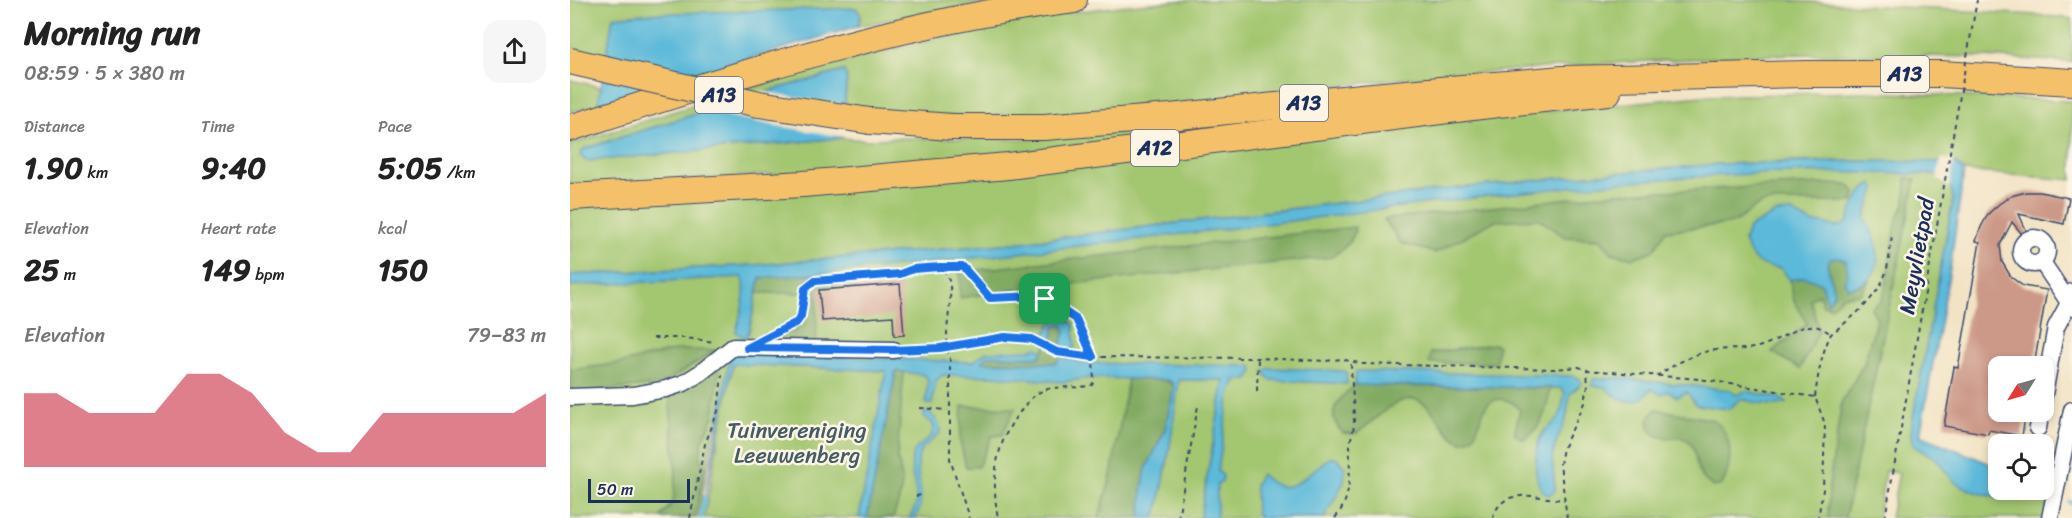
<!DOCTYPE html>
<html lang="en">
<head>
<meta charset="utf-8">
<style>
  :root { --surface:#fff; --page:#f6f6f6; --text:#222; --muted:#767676; --accent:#d1495b }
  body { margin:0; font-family:Sriracha,sans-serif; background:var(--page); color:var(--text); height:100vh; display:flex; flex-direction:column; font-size:22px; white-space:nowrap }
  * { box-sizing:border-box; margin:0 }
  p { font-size:20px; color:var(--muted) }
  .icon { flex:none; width:33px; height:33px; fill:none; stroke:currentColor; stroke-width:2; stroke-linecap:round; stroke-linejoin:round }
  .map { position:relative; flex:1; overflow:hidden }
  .panel { display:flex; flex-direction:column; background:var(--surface); width:570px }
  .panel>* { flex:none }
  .needle { width:39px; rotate:233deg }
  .controls { position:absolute; left:1418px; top:356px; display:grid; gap:12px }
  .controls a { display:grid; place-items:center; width:66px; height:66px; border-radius:12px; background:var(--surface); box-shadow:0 3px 9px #0003; font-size:30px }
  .scale { position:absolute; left:18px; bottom:15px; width:102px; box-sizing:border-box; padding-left:6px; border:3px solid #1b2f5e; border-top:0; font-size:16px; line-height:21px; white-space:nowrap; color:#1b2f5e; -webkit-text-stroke:4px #fcf5e5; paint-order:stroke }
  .pin { position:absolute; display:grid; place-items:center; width:51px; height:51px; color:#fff; margin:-26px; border-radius:12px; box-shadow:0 3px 9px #0006 }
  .round { display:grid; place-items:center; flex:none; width:63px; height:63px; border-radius:18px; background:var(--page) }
  .summary { display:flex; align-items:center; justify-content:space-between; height:102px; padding:0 24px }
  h1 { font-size:33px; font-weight:800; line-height:45px }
  .metrics { display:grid; grid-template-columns:repeat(3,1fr); gap:9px; height:102px; padding:6px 24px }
  .metrics div { display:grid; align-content:center }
  .metrics b { font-size:30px; font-weight:800 }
  .metrics small { font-size:16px; font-weight:400 }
  .metrics p { font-size:16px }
  .chart { height:168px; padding:12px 24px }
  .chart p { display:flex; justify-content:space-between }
  .chart svg { width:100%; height:108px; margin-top:6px; fill:var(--accent); opacity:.7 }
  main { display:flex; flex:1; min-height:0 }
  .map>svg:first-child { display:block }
  .green { fill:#a3c66f; stroke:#5f7a66; stroke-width:1.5 }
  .forest { fill:#82ab62; stroke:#4e6d60; stroke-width:1.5 }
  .water { fill:#5cb9da; stroke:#3c749c; stroke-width:1.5 }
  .pier { fill:#f2e3c5 }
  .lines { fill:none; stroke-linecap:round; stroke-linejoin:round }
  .stream { stroke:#5cb9da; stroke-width:4 }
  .building { fill:#cc9887 }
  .minor-casing { stroke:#3b4a6d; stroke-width:19 }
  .highway-casing { stroke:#3b4a6d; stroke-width:28 }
  .path { stroke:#3b4a6d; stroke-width:2; stroke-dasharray:4.5 4.5; stroke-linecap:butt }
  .minor { stroke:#fff; stroke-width:16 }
  .highway { stroke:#f4c16a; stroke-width:26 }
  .highway-bridge-casing { stroke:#3b4a6d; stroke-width:28; stroke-linecap:butt }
  .path-bridge { stroke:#3b4a6d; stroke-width:2; stroke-dasharray:4.5 4.5; stroke-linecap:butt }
  .highway-bridge { stroke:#f4c16a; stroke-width:26 }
  .route-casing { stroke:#fff; stroke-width:12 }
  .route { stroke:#1a73e8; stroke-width:8 }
  .labels { text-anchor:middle; stroke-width:5; stroke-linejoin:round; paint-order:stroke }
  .shield { fill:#fcf5e5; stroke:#5e6a86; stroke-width:1.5 }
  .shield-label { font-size:21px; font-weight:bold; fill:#1b2f5e }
  .street-label { font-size:22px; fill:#1b2f5e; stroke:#fcf5e5 }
  .park-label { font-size:22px; fill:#445c63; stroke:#fcf5e5 }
</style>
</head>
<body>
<main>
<section class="panel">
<div class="summary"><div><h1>Morning run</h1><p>08:59 · 5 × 380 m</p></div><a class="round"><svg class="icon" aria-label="share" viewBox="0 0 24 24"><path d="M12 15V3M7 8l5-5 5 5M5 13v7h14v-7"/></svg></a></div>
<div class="metrics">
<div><p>Distance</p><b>1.90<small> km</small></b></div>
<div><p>Time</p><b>9:40</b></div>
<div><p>Pace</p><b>5:05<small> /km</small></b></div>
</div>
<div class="metrics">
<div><p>Elevation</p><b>25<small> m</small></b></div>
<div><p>Heart rate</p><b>149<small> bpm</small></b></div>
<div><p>kcal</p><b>150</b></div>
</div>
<div class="chart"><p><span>Elevation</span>79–83 m</p>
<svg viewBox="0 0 160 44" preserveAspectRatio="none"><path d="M0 44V14L10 14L20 22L30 22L40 22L50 6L60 6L70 14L80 30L90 38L100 38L110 22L120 22L130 22L140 22L150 22L160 14V44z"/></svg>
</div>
</section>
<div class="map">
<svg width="1502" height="518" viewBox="0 0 1502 518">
  <rect width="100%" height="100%" fill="#fcf5e5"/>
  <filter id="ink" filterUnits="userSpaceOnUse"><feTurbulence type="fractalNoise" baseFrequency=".0167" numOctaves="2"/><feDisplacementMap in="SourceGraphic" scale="12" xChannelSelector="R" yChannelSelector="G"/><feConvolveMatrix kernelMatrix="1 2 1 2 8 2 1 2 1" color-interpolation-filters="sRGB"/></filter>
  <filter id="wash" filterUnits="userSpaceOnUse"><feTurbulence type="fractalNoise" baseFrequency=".008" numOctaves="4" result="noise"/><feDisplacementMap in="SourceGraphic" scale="24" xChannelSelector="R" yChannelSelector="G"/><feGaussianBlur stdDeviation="1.35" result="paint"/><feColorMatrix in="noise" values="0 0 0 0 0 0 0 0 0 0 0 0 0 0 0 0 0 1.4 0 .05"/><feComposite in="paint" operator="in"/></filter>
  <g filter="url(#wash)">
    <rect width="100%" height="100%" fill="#f2e3c5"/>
    <g class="green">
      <path d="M0,0h425l-137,26 3,-11 -248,2 -7,42 -36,-11z"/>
      <path d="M625,0h580l261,15 36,4v43l-89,-5 -192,-3 -179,9 -204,15 -329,36 -144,2 -63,-7 -27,-6 2,-26 -3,-6 -68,18 -192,60 -4,6 6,6 255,-23 27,2 23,-2 139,1 207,-16 -3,4 -366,43 -298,15v-41c61,-18 122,-39 183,-57 144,-41 292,-80 442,-87z"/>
      <path d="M0,80l31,7 -3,17 -28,8z"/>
      <path d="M1295,92l207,9v79l-108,-9 -10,-9 -124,-1 -111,3 -269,25 -435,54 -261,22 -184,10v-68l1132,-111z"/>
      <path d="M1350,167l-1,7c21,1 32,2 34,26l-41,223c-2,17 1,26 18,32l64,42 38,1 7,-4 11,5 -4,19h-156l9,-45 -14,-2 -7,47h-675l25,-144h-49l-28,144h-288l30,-154 -159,-7 -14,61 -6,12 -16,88h-128v-238l335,-21 353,-41 481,-50z"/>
      <path d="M163,364l154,7 -28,147h-155z"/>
      <path d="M609,380h45l-24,138h-46l9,-32z"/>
    </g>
    <g class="forest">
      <path d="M1336,178l10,1 -71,339h-17l1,-33 13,-84 22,-37 13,-46 -6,-10 11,-8 4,-16 11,-66 8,-14z"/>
      <path d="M1254,184l25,1 6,7 -2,10h-83l-10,2 -22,16 -9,4 -63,7 -13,20 -20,7 -21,-5 -11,-14 -36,-2 -26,-18 -45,2 -59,32 -34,-10 -17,-24 232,-26z"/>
      <path d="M785,227c0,14 -12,22 -23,30l-320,33 -52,8v-26z"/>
      <path d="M1269,257l7,4 2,13 11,12 11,-7 -10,15 -17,2 -12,11 -8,-2 -4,-11 -9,5 9,32 -19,38 -28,-17 35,-28 -13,-23 -4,-21 15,-3 17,7 6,19 6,-10 -7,-31 4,-4z"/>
      <path d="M242,274l2,4 -9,8 -3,7h-45l3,-15z"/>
      <path d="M323,277v3l-75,7 -2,57 -61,1 29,-13 11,-1 10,-7 4,-34 5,-6z"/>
      <path d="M491,324l4,6 -4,17 8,3 -2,9 -7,-1 -3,5 -75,-1 5,-6 53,1 7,-13 6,-5 1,-12z"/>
      <path d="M924,344l4,2 -2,17h-67l2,-10z"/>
      <path d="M106,350h41l-45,28 -16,7 -86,9v-24l52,-7z"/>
      <path d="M145,366l4,5 -5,45 -12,26 -2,18 5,6 -10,52h-35l13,-16 3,-29 -7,-81z"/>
      <path d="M326,371l8,1 -7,86c9,23 4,38 -4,60h-26z"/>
      <path d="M558,379c13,0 39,-4 46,8l-9,43 -19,39 -4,20 -1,29h-42l12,-42z"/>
      <path d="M785,385l195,3c-2,19 -8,42 -27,51l-8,-4v-5l5,-19c-3,-6 -7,-9 -14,-11 -26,-6 -24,24 -33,38l-10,4c-25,-6 -29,-53 -62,-41 -17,6 -30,24 -46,33l-12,-1c-20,-20 -4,-35 12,-48z"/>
      <path d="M392,406l53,2 -13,27 -10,1 -14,31h-12l-6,-26z"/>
      <path d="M1086,409l57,11c21,14 20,44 9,65l-8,2c-26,-15 -12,-36 -28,-48 -16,-4 -37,6 -38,-20z"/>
    </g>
    <g class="water">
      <path d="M286,8l5,7 -3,11 -260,78 15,-87 28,-3z"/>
      <path d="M274,71l3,6 -6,61 -255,23 -6,-6 4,-6 192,-60z"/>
      <path d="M1296,161l88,1 10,9 -14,98 -30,166 78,32v22h45v-4l6,2 -6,8 -4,-1c-18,11 -63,1 -81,-10 -9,-5 -14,-16 -21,-24 -18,-16 -29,-4 -25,-37l41,-223c-1,-13 -5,-22 -18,-25 -200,-11 -399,14 -597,40 -100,13 -200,24 -301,36 -92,10 -184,21 -277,27l-11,54 -3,5h-3l-7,-5c3,-13 13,-44 6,-55l-172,9v-11l184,-10 261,-22 435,-54 128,-13 141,-12z"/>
      <path d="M1303,184l2,5 -10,29c16,26 23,64 -17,70l-4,-7 4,-7 -2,-13 -7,-4 -8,1 -4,5 7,30 -6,10 -6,-19 -17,-7 -15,3 -9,-12c-22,-1 -30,-7 -37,-28l5,-12 27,-15 16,-1 20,11h12l12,4 10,-3c6,-13 12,-35 27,-40z"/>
      <path d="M489,319l10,1 5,5 1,23 -6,2 -8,-3 4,-17 -4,-6 -7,3 -1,12 -6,5 -5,-4 10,-19z"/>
      <path d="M467,347l6,4 -3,6 -53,-1 -5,6 75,1 3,-6 16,3 3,3 173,3 1,6 -5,8h-12l-6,13 -12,78 5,5 -1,5 -5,3v34h-17l24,-138h-45l-10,73 -11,56 -4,9h-13l1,-29 4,-20 19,-39 9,-43 -2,-5 -6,-2 -76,-2 -26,4 -72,-6 -50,-1 -7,7 -3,22h-6l2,-24 -3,-5 -29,-4 -29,147h-8l27,-147 -153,-7 -28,133 24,-136 1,-5 5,-3 238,9 13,-10 44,-2z"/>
      <path d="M700,368l76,3 1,13 -77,-4 -6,-8z"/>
      <path d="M786,371l216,5 7,2 3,5 -12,11 -4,26 -9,20 -5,17 3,34 -6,4c-18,-5 -15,-48 -7,-61 4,-7 13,-10 17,-17 3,-7 4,-16 6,-24l-4,-5 -206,-3z"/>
      <path d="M1050,378l110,12 6,5 10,-4 35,8 6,4c-14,5 -33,-1 -47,-4l-11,10 -33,-4 -9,-13 -10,5 -8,-6 -9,4 -8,-6c-5,3 -7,7 -11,10 -13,7 -28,-3 -36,-12l-13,-1 1,-7z"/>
      <path d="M355,412h4c28,28 -4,23 -10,43 -6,22 10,42 -4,63h-6c17,-23 -1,-36 3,-60 3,-16 20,-16 22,-30l-2,-5 -8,-7z"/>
      <path d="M760,458h7l8,10 -1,14 -20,36h-64l-4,-5 -1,-28 6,-11c29,30 44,-1 69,-16z"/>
    </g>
    <g class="pier">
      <path d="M190,91l88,15 -3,31 -68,-11 -78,-16z"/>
      <path d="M1371,159h13l-5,30 -2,-4 -10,-7z"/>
    </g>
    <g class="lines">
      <g class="stream">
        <path d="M1499,502l3,1"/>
        <path d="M131,518l4,-21"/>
      </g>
    </g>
    <g id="blocks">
      <g class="building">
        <path d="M1456,192h14l29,6 -5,26 -45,-10 10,23 -3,2 -14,-17 -12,23 2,17 9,15 12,9 24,4 -13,76h-36v45h28l-4,25 -33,-6 -1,4 -44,-8 10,-59 4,1 22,-126 -4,-1 5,-14 7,-13 11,-10 12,-8z"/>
        <path d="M330,284l4,51 -10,1 -1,-20 -71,5 -3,-31z"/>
      </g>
    </g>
  </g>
  <g filter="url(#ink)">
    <use href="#blocks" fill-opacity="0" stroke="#3b4a6d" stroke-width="1.5"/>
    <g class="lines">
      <g class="minor-casing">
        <g id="minor">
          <circle cx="1464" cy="251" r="13"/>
          <path d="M1472,262l30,45"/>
          <path d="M0,397l63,-2 33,-6 18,-6 16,-10 33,-26 161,3"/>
          <path d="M1473,400l13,-73 13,-24 3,-11"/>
          <path d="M1468,428l3,-17"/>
          <path d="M1480,518l22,-108"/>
        </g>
      </g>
      <g class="highway-casing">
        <g id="highway">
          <path d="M300,121l82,6h92l126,-10 192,-20 200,-18 244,-5h135l131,8"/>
          <path d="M0,128c166,-53 331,-107 504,-128"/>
          <path d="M0,197l233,-13 205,-18 464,-59 136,-15"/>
        </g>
      </g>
      <g class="path">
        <path d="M369,267h24l27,31 50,-1 33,18 7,9 13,33 1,24 -2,4c-16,5 -35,-1 -50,6 -10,4 -16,14 -23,22 -24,31 -28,67 -21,105"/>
        <path d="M208,332c26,-12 23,-16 27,-43l10,-8 85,-7 13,-5 26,-2c0,0 7,6 7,6 12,20 -6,60 4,86v100l19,59"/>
        <path d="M83,338h33l28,4"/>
        <path d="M338,350l32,-2 65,-11 26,2 26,13 36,5 165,1 68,3 15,-2 22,5 192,5 24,-2 8,3 112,9 116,18 10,27 -2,66 -5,28"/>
        <path d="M1086,376c19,-11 38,-24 60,-26 14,-2 28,1 42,-3 16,-4 39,-21 52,-21 8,-1 15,4 21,8"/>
        <path d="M687,391l1,-33"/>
        <path d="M1245,397c3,-22 6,-43 16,-63 19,-15 41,-31 52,-54 6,-13 7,-30 9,-45"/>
        <path d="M350,408l27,2"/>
        <path d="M346,496l7,-1"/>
        <path d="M120,518l15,-74 13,-33 4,-36"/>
        <path d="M608,518l20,-112"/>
        <path d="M765,518c18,-21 14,-46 15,-72 0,-8 4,-15 4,-23 0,-20 -3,-41 -3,-61"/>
        <path d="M923,518c9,-33 45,-20 71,-18"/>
        <path d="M997,518l-7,-54 3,-16 22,-45 3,-18 -1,-15"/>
        <path d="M1315,518l8,-45"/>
      </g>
      <use href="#minor" class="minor"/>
      <use href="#highway" class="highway"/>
      <g class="highway-bridge-casing">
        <path id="highway-bridge" d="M0,61l189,43 111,17"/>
      </g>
      <path class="path-bridge" d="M1323,473l84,-473"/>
      <use href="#highway-bridge" class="highway-bridge"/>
    </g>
  </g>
  <g class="lines" filter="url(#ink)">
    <g class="route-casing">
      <path id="route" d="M369,267h24l27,31 45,-2 10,3 31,20 17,38 -36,-5 -26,-13 -26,-2 -65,11 -46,2 -147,-2 50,-26 4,-6 4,-27 10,-8 85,-7 13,-5z"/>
    </g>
    <use href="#route" class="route"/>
  </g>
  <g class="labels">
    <g class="shield">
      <rect x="1311" y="56" width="48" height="36" rx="4.5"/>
      <rect x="125" y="77" width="48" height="36" rx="4.5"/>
      <rect x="710" y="85" width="48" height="36" rx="4.5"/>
      <rect x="561" y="130" width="48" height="36" rx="4.5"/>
    </g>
    <g class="shield-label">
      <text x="1335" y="81">A13</text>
      <text x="149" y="102">A13</text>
      <text x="734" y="110">A13</text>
      <text x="585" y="155">A12</text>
    </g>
    <g class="street-label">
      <text transform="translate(1346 256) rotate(-80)" y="8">Meyvlietpad</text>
    </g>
    <g class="park-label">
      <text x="227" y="438">Tuinvereniging<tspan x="227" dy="25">Leeuwenberg</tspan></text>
    </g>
  </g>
</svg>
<div class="controls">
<a><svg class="needle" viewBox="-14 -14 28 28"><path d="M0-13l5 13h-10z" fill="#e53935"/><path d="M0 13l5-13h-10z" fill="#767676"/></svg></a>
<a><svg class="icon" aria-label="locate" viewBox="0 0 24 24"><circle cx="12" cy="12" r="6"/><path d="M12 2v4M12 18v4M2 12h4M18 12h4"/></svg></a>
</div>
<div class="scale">50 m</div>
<div class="pin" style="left:475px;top:299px;background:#1e9e55"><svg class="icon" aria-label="arrive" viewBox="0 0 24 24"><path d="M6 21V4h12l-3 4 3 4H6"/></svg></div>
</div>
</main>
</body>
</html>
